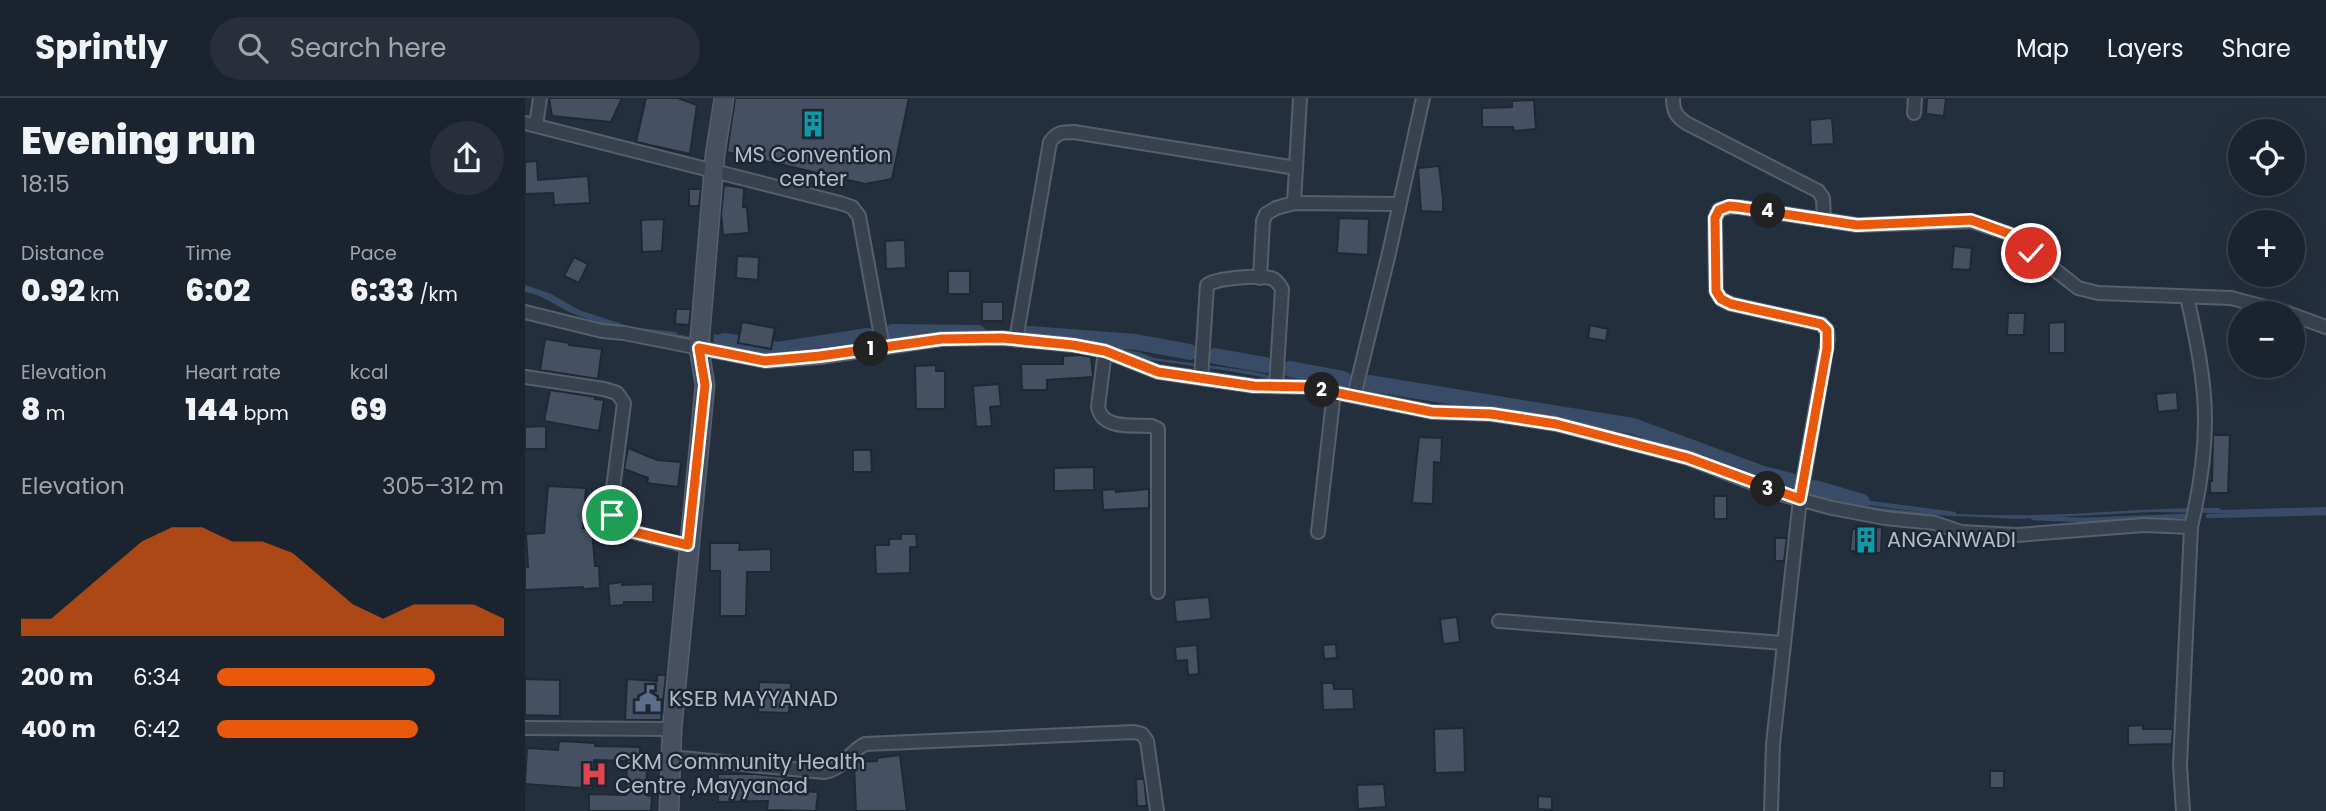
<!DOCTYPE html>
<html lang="en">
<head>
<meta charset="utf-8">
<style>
  :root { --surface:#1b232e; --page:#282f3a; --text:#f1f3f6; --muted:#a0a4aa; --line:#39404a; --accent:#ea580c }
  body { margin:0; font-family:Poppins,sans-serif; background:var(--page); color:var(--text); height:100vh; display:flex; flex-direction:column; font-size:26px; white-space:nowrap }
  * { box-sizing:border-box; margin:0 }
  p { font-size:23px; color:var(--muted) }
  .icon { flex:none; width:38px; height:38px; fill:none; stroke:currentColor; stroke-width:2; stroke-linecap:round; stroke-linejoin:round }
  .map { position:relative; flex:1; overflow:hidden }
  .drawer { display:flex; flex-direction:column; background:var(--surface); width:525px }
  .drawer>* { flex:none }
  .tools { position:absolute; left:1703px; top:21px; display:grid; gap:14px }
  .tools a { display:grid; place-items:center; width:77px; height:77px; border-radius:50%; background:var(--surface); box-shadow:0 7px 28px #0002,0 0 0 2px var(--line); font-size:35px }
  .pin { position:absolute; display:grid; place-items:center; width:60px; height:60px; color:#fff; margin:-30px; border:4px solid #fff; border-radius:50%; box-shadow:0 2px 7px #0007 }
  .km { position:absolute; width:35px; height:35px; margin:-18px; border-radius:50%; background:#222; color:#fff; font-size:19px; line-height:35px; text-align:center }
  .round { display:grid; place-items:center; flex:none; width:74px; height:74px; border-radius:37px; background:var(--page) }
  .summary { display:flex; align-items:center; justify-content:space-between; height:119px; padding:0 21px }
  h1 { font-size:38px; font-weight:800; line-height:52px }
  .metrics { display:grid; grid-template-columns:repeat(3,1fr); gap:10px; height:119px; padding:7px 21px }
  .metrics div { display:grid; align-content:center }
  .metrics b { font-size:30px; font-weight:800 }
  .metrics small { font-size:19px; font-weight:400 }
  .metrics p { font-size:19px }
  .chart { height:196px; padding:14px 21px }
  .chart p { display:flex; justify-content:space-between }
  .chart svg { width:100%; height:126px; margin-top:7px; fill:var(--accent); opacity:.7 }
  ul { padding:0 21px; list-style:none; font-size:23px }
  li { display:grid; grid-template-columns:112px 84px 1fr; align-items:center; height:52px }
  li i { height:18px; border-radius:9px; background:var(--accent) }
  header { display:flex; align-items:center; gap:42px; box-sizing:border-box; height:98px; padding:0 35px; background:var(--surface); border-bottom:2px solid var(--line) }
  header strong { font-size:33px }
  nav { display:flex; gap:38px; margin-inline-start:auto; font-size:24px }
  .search { width:490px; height:63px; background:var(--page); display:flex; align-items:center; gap:18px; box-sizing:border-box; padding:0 24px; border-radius:38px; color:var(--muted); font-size:26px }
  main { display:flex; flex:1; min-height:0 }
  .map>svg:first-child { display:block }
  .water { fill:#394c67 }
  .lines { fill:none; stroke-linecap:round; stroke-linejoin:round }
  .stream { stroke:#394c67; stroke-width:4.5 }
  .canal { stroke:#394c67; stroke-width:16 }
  .building { fill:#455162; stroke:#1f2835; stroke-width:2 }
  .street-casing { stroke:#565f6c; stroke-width:16 }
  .secondary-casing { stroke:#565f6c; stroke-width:21 }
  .street { stroke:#38414e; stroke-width:12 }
  .secondary { stroke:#465061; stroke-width:18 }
  .route-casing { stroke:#fff; stroke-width:14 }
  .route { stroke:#ea580c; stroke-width:9 }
  .labels { text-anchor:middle; stroke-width:5; stroke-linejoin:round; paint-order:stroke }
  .poi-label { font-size:21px; fill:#b4bcc9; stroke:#1d2633; text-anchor:start }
</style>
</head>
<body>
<header>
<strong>Sprintly</strong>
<div class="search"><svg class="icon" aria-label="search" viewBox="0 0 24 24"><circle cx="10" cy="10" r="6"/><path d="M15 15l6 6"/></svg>Search here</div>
<nav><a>Map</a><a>Layers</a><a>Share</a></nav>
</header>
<main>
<section class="drawer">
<div class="summary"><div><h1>Evening run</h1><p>18:15</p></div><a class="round"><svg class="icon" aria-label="share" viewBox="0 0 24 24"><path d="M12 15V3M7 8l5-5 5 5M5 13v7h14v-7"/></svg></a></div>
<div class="metrics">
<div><p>Distance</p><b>0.92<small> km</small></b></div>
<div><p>Time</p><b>6:02</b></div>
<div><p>Pace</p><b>6:33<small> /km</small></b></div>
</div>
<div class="metrics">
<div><p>Elevation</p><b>8<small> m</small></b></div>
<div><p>Heart rate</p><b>144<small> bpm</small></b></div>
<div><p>kcal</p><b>69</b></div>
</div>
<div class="chart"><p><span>Elevation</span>305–312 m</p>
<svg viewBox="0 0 160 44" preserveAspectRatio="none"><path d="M0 44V38L10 38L20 29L30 20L40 11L50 6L60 6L70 11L80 11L90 15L100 24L110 33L120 38L130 33L140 33L150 33L160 38V44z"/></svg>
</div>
<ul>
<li><b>200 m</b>6:34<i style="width:76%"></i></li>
<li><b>400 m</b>6:42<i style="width:70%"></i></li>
</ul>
</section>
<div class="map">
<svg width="1801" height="713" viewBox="0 0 1801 713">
  <rect width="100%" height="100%" fill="#242f3e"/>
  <g class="water">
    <path d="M0,187l26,9 28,16 43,14v2l54,6 1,2 14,3 -1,5c-40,-7 -83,-14 -121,-30 -14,-7 -28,-18 -44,-20z"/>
    <path d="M189,236l31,5 -4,9 -28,-2z"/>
    <path d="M581,249l33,5 15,6 97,13 43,11 226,36 129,29 130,50c-61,-17 -117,-43 -178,-59l-372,-67 -122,-17z"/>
    <path d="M1333,407c58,8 117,11 176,10 62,-1 124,-8 186,-7l1,2 105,-3v4l-31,3 -144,-2 -134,7 -141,-7 -30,-6z"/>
  </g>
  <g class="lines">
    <g class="stream">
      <path d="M1337,404l92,12"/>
      <path d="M1683,418l118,-3"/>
      <path d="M1508,420l50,2 102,-4"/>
    </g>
    <g class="canal">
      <path d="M368,234l85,1"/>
      <path d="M505,236l106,8 54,10"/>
      <path d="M199,243l54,9 90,-14"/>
      <path d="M690,258l50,9"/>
      <path d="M765,271l54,10"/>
      <path d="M844,285l264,43 130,48 28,7"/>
      <path d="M1290,390l47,14"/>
    </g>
  </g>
  <g class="building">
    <path d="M24,0h73l-11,24 -59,-6z"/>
    <path d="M121,0h32l19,7 -7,49 -54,-12z"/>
    <path d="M210,0h174l-17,81 -27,5 -138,-32z"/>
    <path d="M1402,0h19l-2,18 -18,-2z"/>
    <path d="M1009,2l2,29 -22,2 -1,-4h-31v-19l30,-1v-6z"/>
    <path d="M1307,20l2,26 -23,1 -1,-25z"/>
    <path d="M12,63l1,19 50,-4 2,27 -36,2 -1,-12 -28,1v-32z"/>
    <path d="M914,68l4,32v14l-22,-1 -3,-43z"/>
    <path d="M199,87l20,3 -1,19h4l2,26 -26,2 -2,-21z"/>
    <path d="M164,91h12l-2,17h-10z"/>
    <path d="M814,120l30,1 -1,36 -31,-2z"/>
    <path d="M139,121l-2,32 -20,1 -1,-32z"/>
    <path d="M380,142l1,28 -20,1 -1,-28z"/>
    <path d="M1429,148l18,2 -2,22 -18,-1z"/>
    <path d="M212,158l22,1 -1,23 -22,-2z"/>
    <path d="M49,159l14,7 -9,19 -15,-7z"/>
    <rect x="423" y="173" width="22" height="23"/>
    <rect x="457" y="204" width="21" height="19"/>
    <path d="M151,211h15l-2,16 -14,-1z"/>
    <path d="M1483,215h17l-1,22h-17z"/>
    <path d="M217,224l33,6 -4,21 -33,-6z"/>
    <path d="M1540,224v31h-16v-30z"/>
    <path d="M1065,227l18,4 -2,12 -18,-3z"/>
    <path d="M20,241l25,4 -1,2 33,4 -4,30 -58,-9z"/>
    <path d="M554,257l12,2 2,20 -46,3v10h-25l-1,-26h42v-8z"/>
    <path d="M411,267v6h9v38h-29l-1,-43z"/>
    <path d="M474,286l2,22 -11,1 2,19 -16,1 -3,-41z"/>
    <path d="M25,292l46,7 -1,2 9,1 -5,31 -55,-10z"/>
    <path d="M1652,294l1,18 -20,2 -2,-18z"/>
    <path d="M21,328v23h-21v-22z"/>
    <path d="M1688,337h17l-2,58h-18v-12h2z"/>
    <path d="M894,339l23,1 -1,25 -7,-1 -1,42 -21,-1z"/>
    <path d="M103,350l29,12 24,2 -3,25 -31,-4 1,-5 -24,-9z"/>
    <path d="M328,352h18l1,22h-19z"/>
    <path d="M569,369v23l-40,1v-23z"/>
    <path d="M23,388l38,2 -3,40 9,-1 3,39h4l1,22 -17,1v-2l-58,3v-23h3l-2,-33 18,-1z"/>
    <path d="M590,391l1,3 33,-3v19l-46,2 -1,-20z"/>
    <rect x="1189" y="398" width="13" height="23"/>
    <path d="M1357,429l-1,26 -31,-2 2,-22z"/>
    <path d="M376,436h15l1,13h-7v26l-34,1 -1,-29h14v-6h12z"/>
    <path d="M1250,440h12l-3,23h-9z"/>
    <path d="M185,445h30l-1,7 32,-1v23h-24l-1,44h-26v-45h-10z"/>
    <path d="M97,484v3l31,-1v18h-29v3l-14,1 -2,-22z"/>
    <path d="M684,499l2,22 -35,3 -2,-22z"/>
    <path d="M932,519l3,25 -17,2 -3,-25z"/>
    <path d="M811,546l1,14 -13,1 -1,-14z"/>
    <path d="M672,547l2,29 -11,1 -1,-15 -11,1 -1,-14z"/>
    <path d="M132,577h9l-5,45h-36l2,-41 30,2z"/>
    <path d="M0,581l35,1v36l-35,-1z"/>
    <path d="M234,584l32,1 -2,30 -31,-1z"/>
    <path d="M797,585h11l1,6h19l1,20 -31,1z"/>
    <path d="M1618,627v4h30l-1,15 -44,1v-19z"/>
    <path d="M939,630l1,44 -30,1 -1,-44z"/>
    <path d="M34,643l36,2v3l45,1v22l7,1 -1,25 6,1 -1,15h-62v-17l37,1 1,-34 -33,-1 -1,29 -68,-5 2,-36 31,2z"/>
    <path d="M375,657l7,56h-51l-2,-47 2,-2 21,-1v-3z"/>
    <rect x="1465" y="673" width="14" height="17"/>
    <path d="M193,676h37l48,5 -1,12 16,1 -2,19 -49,-1 1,-9 -50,1z"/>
    <path d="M611,681h8l3,27h-10z"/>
    <path d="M859,686l2,23 -28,2 -1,-24z"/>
    <path d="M1013,698l14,1v13l-14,-1z"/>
  </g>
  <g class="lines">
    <g class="street-casing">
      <g id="street">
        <path d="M1148,0c0,13 3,18 13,25l132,68 5,7 1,21"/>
        <path d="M1389,15l1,-15"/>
        <path d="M0,25l315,80 12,4 7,9 24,131"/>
        <path d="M11,27l4,-27"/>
        <path d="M769,105l6,-105"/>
        <path d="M735,180l3,-57 3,-7 10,-6 18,-5 105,1"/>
        <path d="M0,214l77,19 22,2 141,28 55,-4 122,-18 60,-1 71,7 32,6 53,21 96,14 54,1 124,25 59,2 65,10 132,34 96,37 48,13 53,10 50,5 26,9 56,3 127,-10 47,2c8,-34 14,-71 14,-107 0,-41 -9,-83 -18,-123"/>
        <path d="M1768,217l33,12"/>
        <path d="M491,242l34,-198c7,-10 13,-10 24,-10l222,36"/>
        <path d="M580,253l-7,56c4,23 36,18 54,19l6,3v163"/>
        <path d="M0,279l79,12 13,4 7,10 -13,101 3,19 7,6 67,17"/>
        <path d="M676,280l6,-93c10,-7 50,-10 63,-7 6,1 9,6 12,11l-6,97"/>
        <path d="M829,298l35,-143 34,-155"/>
        <path d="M793,434l16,-140"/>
        <path d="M974,523l285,22"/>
        <path d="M0,630l147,1"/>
        <path d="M146,659l153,15c18,-2 25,-20 41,-28l269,-12 8,2 5,7 10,70"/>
        <path d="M1246,713l2,-67 27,-245 28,-160 -1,-9 -6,-6 -90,-20 -10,-5 -5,-8 -1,-73 4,-8 10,-3h10l118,18 114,-4 39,13 68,54 20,5 133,5 57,15"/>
        <path d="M1658,713l-3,-46 11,-238"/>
      </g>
    </g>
    <g class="secondary-casing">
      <path id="secondary" d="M144,713l3,-82 33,-344 -6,-37 16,-193 9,-57"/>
    </g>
    <use href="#street" class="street"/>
    <use href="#secondary" class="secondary"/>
  </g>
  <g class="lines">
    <g class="route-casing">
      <path id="route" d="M87,417l2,8 7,6 67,16 17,-160 -6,-37 66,13 55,-5 122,-17 60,-1 71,7 32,6 53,21 96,14 54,1 124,25 59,2 65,10 132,34 112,41 27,-151v-18l-6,-6 -90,-20 -10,-5 -5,-8 -1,-73 4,-8 10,-4 10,1 118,18 114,-5 39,14 21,19"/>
    </g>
    <use href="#route" class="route"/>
  </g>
  <defs>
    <g id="building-bare" transform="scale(2.1)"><path d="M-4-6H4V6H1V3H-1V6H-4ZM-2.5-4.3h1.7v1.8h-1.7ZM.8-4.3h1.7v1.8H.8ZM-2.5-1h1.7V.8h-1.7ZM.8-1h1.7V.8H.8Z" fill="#0f9aa8" stroke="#1d2633" stroke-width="2.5" paint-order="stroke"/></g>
    <g id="civic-bare" transform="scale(2.1)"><path d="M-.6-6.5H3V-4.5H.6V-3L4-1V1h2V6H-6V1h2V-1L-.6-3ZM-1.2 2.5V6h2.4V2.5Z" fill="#5c6f8a" stroke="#1d2633" stroke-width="2.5" paint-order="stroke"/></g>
    <g id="hospital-bare" transform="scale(2.1)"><path d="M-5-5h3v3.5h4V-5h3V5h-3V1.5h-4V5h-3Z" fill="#e0444e" stroke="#1d2633" stroke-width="2.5" paint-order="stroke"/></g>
  </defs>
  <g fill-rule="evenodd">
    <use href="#building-bare" x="288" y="26"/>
    <use href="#building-bare" x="1341" y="442"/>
    <use href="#civic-bare" x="123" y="601"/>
    <use href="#hospital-bare" x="69" y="676"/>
  </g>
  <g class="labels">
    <g class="poi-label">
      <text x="288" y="64" text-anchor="middle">MS Convention<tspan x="288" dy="24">center</tspan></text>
      <text x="1362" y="449">ANGANWADI</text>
      <text x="144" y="608">KSEB MAYYANAD</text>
      <text x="90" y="671">CKM Community Health<tspan x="90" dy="24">Centre ,Mayyanad</tspan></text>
    </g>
  </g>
</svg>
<div class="tools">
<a><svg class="icon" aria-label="locate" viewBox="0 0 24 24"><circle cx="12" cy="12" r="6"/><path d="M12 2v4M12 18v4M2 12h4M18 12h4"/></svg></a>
<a>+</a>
<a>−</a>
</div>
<div class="pin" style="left:87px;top:417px;background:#1e9e55"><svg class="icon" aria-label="arrive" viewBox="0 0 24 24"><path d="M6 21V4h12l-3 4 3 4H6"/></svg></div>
<div class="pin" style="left:1506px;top:155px;background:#d93025"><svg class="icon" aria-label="check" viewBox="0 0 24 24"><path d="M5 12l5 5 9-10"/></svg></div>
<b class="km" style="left:346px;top:251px">1</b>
<b class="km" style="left:797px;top:292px">2</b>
<b class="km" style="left:1243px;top:391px">3</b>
<b class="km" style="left:1243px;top:113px">4</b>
</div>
</main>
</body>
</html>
